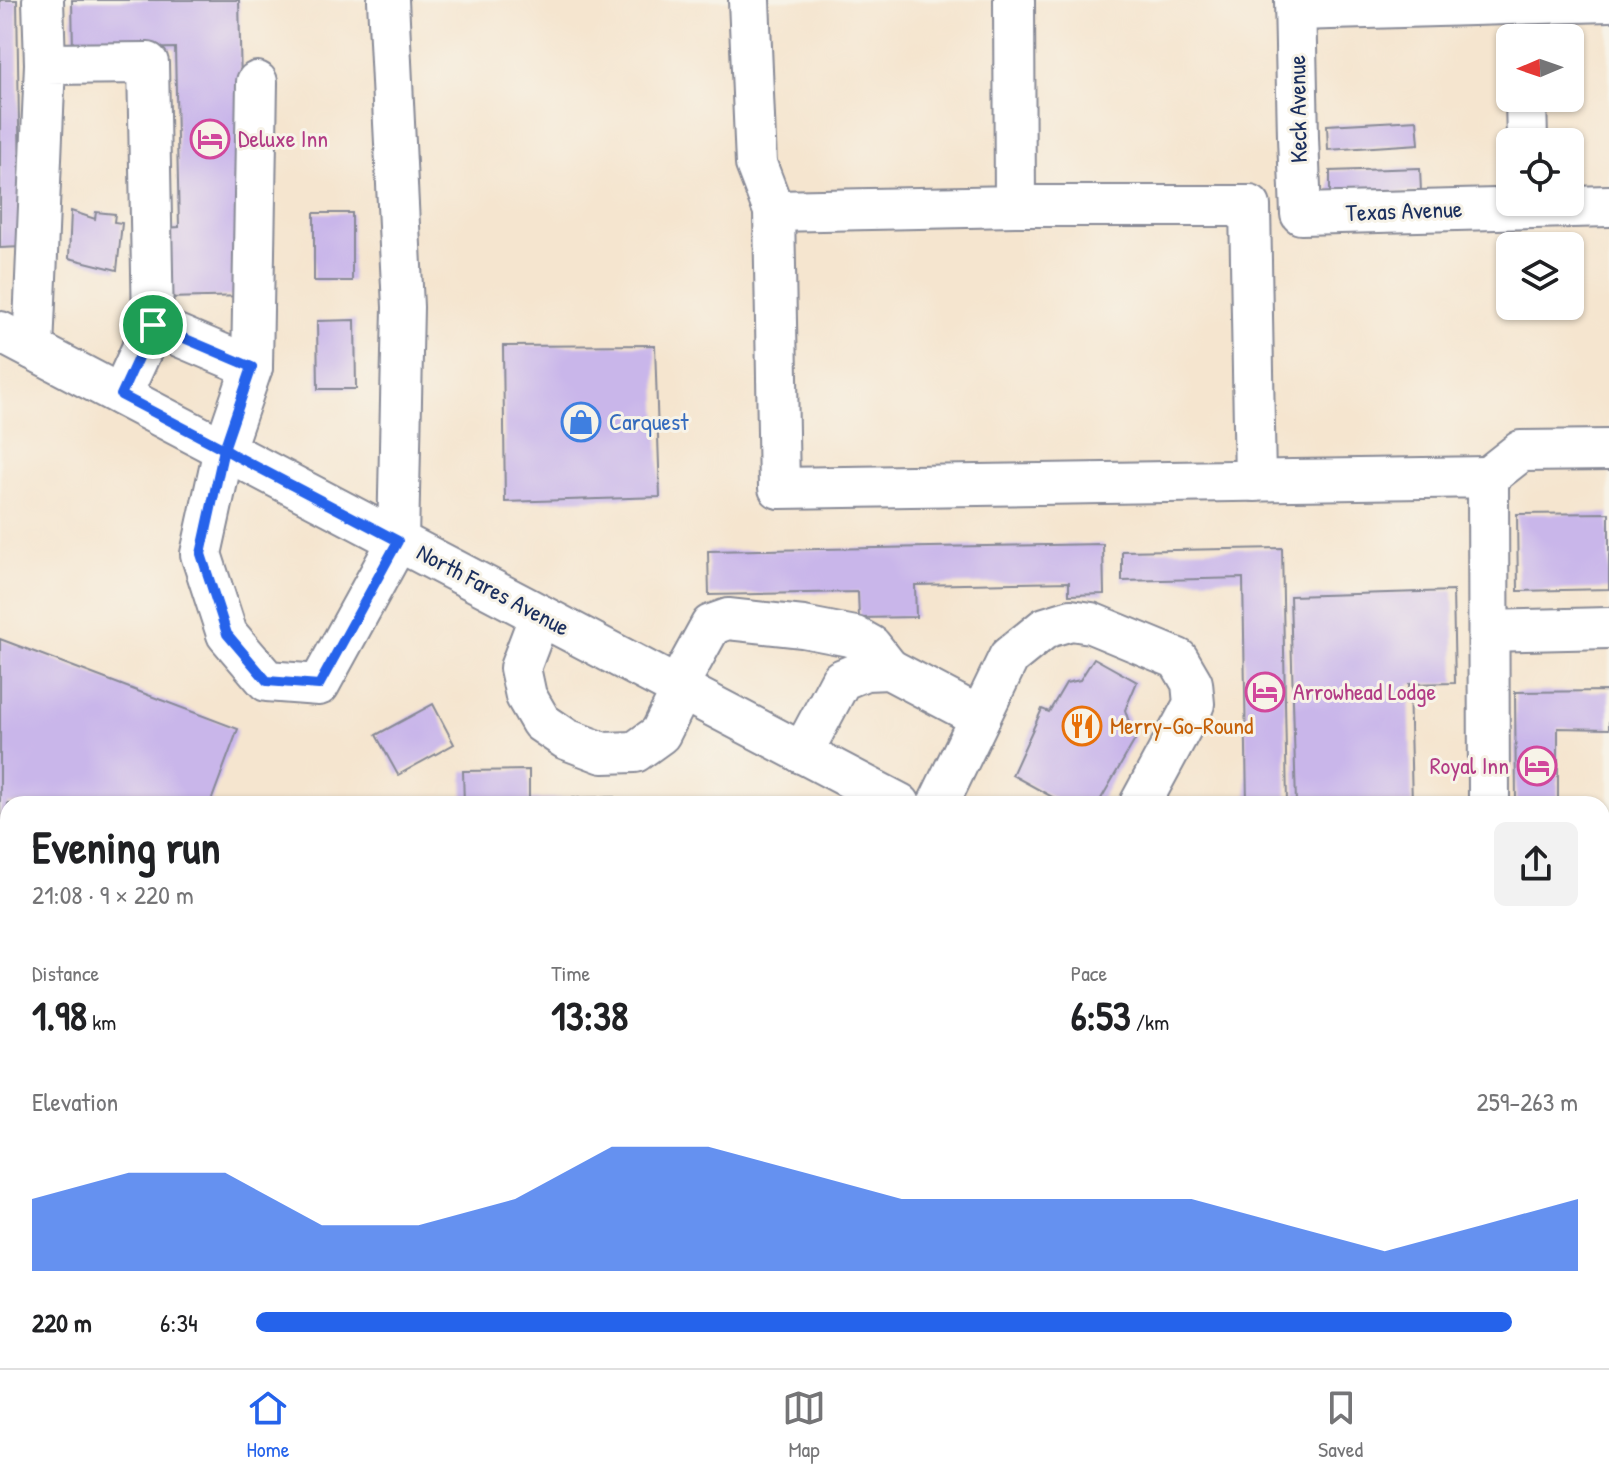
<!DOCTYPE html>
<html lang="en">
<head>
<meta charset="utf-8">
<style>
  :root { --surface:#fff; --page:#f2f2f2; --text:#202124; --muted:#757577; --line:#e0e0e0; --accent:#2563eb }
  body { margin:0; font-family:"Patrick Hand",sans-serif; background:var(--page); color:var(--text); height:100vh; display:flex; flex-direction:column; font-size:30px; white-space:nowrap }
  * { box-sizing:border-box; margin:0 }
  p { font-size:26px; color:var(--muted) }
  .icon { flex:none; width:44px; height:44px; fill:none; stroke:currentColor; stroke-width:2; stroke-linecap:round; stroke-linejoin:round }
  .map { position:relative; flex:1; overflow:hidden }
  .drawer { position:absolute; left:0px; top:796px; width:1610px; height:572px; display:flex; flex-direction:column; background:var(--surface); border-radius:24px 24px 0 0; box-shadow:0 2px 6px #0004 }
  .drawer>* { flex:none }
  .needle { width:52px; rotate:268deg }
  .fabs { position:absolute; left:1496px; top:24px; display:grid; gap:16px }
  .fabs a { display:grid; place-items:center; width:88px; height:88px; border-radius:12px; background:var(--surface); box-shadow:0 2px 6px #0004; font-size:40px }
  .pin { position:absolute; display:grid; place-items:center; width:68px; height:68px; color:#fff; margin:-34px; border:4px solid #fff; border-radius:50%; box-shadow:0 2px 8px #0007 }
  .round { display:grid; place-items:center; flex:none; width:84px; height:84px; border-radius:12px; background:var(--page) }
  .overview { display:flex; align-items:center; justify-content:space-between; height:136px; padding:0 32px }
  h1 { font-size:44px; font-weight:800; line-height:60px }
  .figures { display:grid; grid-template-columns:repeat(3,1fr); gap:12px; height:136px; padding:8px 32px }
  .figures div { display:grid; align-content:center }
  .figures b { font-size:40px; font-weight:800 }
  .figures small { font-size:22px; font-weight:400 }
  .figures p { font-size:22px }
  .chart { height:224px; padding:16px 32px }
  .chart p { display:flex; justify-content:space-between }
  .chart svg { width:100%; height:144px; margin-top:8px; fill:var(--accent); opacity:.7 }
  ul { padding:0 32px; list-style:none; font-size:26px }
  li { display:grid; grid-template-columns:128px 96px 1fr; align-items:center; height:60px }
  li i { height:20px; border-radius:10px; background:var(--accent) }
  .tabs { display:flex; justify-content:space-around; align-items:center; height:112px; border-top:2px solid var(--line); background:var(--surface); font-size:22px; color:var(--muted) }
  .tabs a { display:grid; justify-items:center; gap:4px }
  .tabs .selected { color:var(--accent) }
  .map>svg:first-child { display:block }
  .building { fill:#c9b6ea }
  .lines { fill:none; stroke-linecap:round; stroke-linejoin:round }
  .minor-casing { stroke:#888a96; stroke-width:44 }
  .minor { stroke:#fff; stroke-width:40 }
  .rail { stroke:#1b2f5e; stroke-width:6 }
  .route-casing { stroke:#fff; stroke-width:16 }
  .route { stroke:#2563eb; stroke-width:10 }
  .labels { text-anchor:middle; stroke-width:6; stroke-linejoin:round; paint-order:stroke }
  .street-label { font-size:24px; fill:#1b2f5e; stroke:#f7f3e8 }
  .hotel-label { font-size:24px; fill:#b23c85; stroke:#f7f3e8; text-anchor:start }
  .shop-label { font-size:24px; fill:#366cbe; stroke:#f7f3e8; text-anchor:start }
  .food-label { font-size:24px; fill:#c56008; stroke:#f7f3e8; text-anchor:start }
</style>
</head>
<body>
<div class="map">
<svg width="1609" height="1368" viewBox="0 0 1609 1368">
  <rect width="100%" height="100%" fill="#f7f3e8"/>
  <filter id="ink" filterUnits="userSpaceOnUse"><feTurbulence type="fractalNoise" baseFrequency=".0125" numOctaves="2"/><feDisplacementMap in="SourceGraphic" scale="16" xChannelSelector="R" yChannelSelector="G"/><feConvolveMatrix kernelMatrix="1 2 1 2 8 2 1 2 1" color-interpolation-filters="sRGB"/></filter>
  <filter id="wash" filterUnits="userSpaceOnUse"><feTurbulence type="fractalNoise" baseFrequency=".006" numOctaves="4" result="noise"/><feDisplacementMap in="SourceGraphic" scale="32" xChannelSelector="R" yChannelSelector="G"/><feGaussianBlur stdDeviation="1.8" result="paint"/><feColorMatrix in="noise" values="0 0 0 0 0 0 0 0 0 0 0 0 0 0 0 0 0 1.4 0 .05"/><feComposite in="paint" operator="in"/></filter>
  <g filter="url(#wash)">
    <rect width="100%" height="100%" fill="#f5e5cf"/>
    <g id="blocks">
      <g class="building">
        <path d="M0,0h17l4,247 -21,1z"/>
        <path d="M72,0h167l7,296 -79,2 -2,-70 14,-1 -4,-179 -102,2z"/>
        <path d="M1417,120l2,24 -91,6 -1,-25z"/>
        <path d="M1420,168l1,24 -91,3v-24z"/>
        <path d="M71,211l24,8 1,-7 19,2 -1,8 8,1 -5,47 -48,-12z"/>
        <rect x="314" y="213" width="38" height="68"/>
        <path d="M355,320l1,69h-38l-1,-68z"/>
        <path d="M655,345l5,152 -155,5 -2,-156z"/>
        <path d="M1609,513v76l-91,2 -1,-77z"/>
        <path d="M1103,544l1,50 -35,1v-13l-154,3 1,32 -57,1 -1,-26 -149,3 -1,-44z"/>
        <path d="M1282,548l5,256h-40l-4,-226 -121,3v-30z"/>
        <path d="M1453,591l2,92 -46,1 3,120h-116l-6,-208z"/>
        <path d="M0,639l238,90 -28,75h-202v127l-8,-3z"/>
        <path d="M1094,658l43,24 -12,28 10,30 -37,64h-33l-53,-29 30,-66 7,3 17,-29 14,-3z"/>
        <path d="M1609,691v38l-51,-1v76h-42l-1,-112z"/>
        <path d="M433,704l21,40 -56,31 -22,-40z"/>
        <path d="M529,770v29l85,-2v7h-150l-1,-33z"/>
        <path d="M1602,1353l7,5v10h-111l5,-8h99z"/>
        <path d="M881,1360h76v7l-76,1z"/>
        <path d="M1398,1360h76l-1,8h-76z"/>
      </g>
    </g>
  </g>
  <g filter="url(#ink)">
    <use href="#blocks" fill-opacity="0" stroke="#888a96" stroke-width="2"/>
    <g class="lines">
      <g class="minor-casing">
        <g id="minor">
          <path d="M43,0l2,64"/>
          <path d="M749,0l7,164 18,47 5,277 709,-11 1,327"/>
          <path d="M1295,0l3,137 3,77 308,-8"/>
          <path d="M1296,10l313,-9"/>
          <path d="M257,82l-5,285 -28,82 -23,105 26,80 40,47 52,4 79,-144 5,-234 -15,-307"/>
          <path d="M1526,98l1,44"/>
          <path d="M1015,206h235l5,275"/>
          <path d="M774,211l241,-5 -1,-206"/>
          <path d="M153,325l99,42"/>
          <path d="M0,332l900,472"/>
          <path d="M33,349l12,-285 103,-1 5,262 -32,70"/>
          <path d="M1488,477l33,-26 88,-1"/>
          <path d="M540,615l-20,53 6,28 15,26 25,17 37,14 32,-1 25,-18 22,-44"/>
          <path d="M1489,631l120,-3"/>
          <path d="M677,687l34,-62 17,-6 75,8 52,10 16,9 18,23"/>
          <path d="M802,753l39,-73 24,-10 24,-1 91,48"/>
          <path d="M938,804l71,-147 36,-29 26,-8 20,3 87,36 14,24 2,21 -54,100"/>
          <path d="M1602,1046l7,-2"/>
          <path d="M1602,1172l7,4"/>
          <path d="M1602,1311l7,4"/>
          <path d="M0,1365l81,2"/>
        </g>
      </g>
      <use href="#minor" class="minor"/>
      <g class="rail">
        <path d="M0,1144l8,4"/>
        <path d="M554,1360l21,8"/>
      </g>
    </g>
  </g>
  <g class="lines" filter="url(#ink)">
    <g class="route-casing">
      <path id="route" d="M153,325l-32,70 103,54 12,7 162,85 -79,144 -52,-4 -40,-47 -26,-80 23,-105 28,-82 -99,-42"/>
    </g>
    <use href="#route" class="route"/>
  </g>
  <defs>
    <g id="hotel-ring" transform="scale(2)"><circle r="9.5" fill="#f7f3e8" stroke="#d1479c" stroke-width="1.5"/><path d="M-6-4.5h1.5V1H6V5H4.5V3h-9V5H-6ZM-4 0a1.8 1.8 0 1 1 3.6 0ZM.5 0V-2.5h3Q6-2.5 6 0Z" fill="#d1479c"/></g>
    <g id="shop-ring" transform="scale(2)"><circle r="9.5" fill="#f7f3e8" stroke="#3f7fe0" stroke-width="1.5"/><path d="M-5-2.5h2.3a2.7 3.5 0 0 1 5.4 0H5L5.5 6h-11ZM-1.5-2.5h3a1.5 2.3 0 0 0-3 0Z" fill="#3f7fe0"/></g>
    <g id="restaurant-ring" transform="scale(2)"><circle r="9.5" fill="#f7f3e8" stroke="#e8710a" stroke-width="1.5"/><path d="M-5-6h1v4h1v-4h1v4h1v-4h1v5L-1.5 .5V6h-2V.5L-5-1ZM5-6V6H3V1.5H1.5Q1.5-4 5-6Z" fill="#e8710a"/></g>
  </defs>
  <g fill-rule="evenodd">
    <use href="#hotel-ring" x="210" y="139"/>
    <use href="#shop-ring" x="581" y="422"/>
    <use href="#hotel-ring" x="1265" y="692"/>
    <use href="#restaurant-ring" x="1082" y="726"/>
    <use href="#hotel-ring" x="1537" y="766"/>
  </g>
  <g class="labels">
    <g class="street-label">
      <text transform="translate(1298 109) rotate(-91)" y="8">Keck Avenue</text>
      <text transform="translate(1404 211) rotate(-2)" y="8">Texas Avenue</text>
      <text transform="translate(493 590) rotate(28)" y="8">North Fares Avenue</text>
    </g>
    <g class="hotel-label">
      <text x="238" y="147">Deluxe Inn</text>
      <text x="1293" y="700">Arrowhead Lodge</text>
      <text x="1509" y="774" text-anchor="end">Royal Inn</text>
    </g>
    <g class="shop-label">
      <text x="609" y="430">Carquest</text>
    </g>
    <g class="food-label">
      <text x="1110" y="734">Merry-Go-Round</text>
    </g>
  </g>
</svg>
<div class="fabs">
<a><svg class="needle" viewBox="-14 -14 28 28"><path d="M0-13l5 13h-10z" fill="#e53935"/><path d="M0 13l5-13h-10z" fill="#757577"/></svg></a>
<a><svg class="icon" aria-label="locate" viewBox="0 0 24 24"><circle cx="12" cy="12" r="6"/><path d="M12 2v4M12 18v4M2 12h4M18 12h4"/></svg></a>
<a><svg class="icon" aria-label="layers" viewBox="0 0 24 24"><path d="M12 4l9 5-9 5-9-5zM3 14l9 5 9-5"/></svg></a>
</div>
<div class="pin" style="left:153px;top:325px;background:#1e9e55"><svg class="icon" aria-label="arrive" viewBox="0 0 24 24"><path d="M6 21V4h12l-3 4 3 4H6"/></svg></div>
<section class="drawer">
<div class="overview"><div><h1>Evening run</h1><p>21:08 · 9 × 220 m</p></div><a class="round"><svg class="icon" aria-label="share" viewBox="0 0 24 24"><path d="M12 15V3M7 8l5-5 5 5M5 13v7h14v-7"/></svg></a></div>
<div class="figures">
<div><p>Distance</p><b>1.98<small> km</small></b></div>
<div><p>Time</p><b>13:38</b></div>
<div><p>Pace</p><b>6:53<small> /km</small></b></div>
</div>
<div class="chart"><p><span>Elevation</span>259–263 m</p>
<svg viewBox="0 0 160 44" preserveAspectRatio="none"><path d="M0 44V22L10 14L20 14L30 30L40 30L50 22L60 6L70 6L80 14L90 22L100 22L110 22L120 22L130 30L140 38L150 30L160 22V44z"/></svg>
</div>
<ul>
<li><b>220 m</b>6:34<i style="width:95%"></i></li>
</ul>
</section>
</div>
<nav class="tabs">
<a class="selected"><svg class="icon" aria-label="home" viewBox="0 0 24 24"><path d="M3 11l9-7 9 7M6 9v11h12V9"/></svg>Home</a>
<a><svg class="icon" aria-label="map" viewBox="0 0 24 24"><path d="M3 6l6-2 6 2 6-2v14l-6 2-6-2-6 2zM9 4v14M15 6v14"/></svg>Map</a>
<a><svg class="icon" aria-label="saved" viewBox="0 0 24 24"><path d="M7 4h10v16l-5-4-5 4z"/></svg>Saved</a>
</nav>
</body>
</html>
